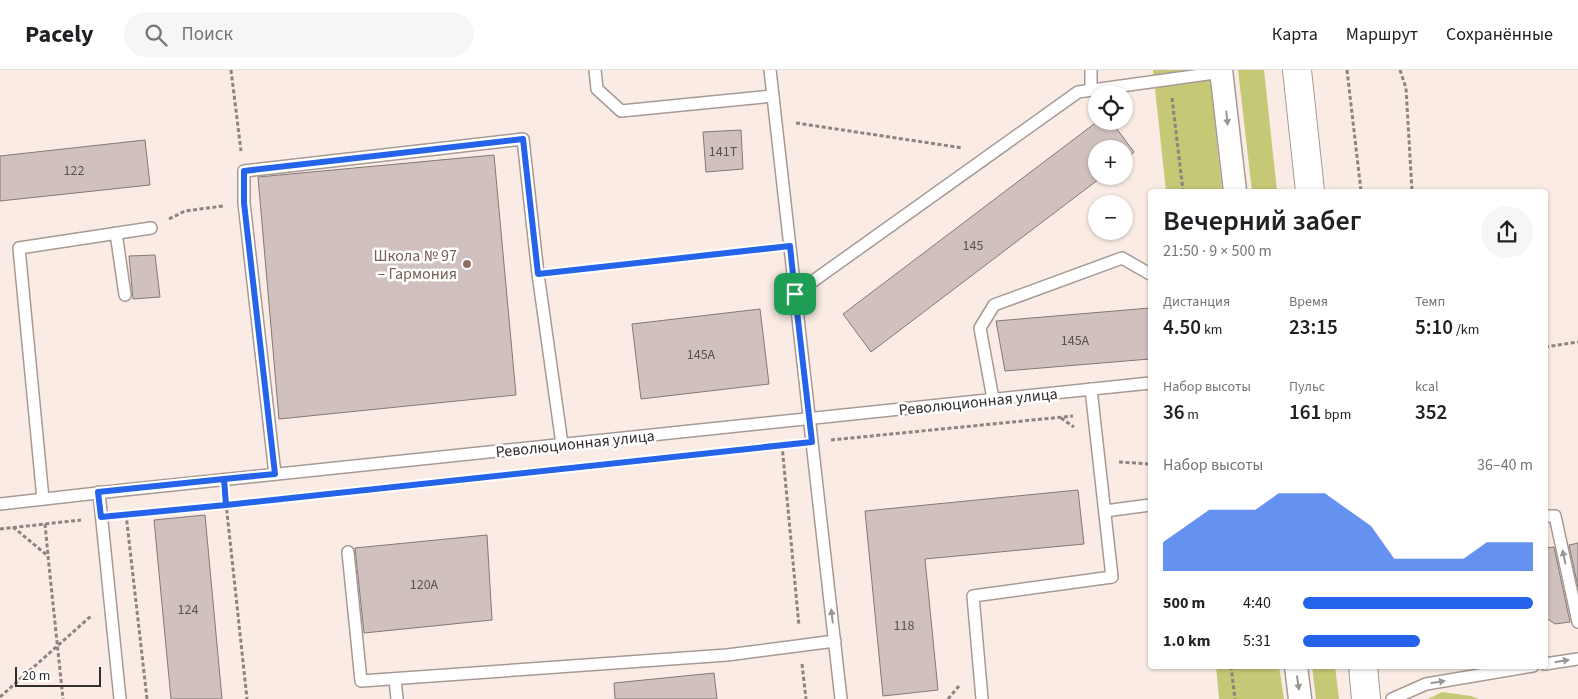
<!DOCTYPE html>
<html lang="ru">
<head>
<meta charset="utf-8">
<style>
  :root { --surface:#fff; --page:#f6f6f6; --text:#202124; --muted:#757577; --line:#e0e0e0; --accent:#2563eb }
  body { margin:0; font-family:"Source Sans 3",sans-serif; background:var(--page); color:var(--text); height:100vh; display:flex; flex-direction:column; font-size:19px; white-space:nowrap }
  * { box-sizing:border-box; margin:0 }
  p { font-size:16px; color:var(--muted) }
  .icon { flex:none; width:28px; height:28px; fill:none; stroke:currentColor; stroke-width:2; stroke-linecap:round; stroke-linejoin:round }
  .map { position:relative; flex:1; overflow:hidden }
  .details { position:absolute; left:1148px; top:119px; width:400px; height:480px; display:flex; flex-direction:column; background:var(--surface); border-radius:5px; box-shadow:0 1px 4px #0004 }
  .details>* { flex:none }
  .buttons { position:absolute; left:1088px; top:15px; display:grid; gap:10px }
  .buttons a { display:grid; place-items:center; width:45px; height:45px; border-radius:50%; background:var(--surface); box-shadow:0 1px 4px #0004; font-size:25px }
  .scale { position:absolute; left:15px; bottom:12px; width:86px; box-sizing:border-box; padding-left:5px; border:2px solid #332d2b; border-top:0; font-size:14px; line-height:18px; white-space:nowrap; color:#332d2b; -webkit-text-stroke:4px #fff; paint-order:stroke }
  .pin { position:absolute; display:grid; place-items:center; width:42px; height:42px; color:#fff; margin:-21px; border-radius:10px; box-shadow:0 2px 8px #0006 }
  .round { display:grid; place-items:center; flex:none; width:52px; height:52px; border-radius:26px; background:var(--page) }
  .overview { display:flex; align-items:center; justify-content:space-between; height:85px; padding:0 15px }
  h1 { font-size:28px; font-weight:600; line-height:38px }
  .stats { display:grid; grid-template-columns:repeat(3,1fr); gap:8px; height:85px; padding:5px 15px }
  .stats div { display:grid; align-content:center }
  .stats b { font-size:21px; font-weight:600 }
  .stats small { font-size:14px; font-weight:400 }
  .stats p { font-size:14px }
  .chart { height:140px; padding:10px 15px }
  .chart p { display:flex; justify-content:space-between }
  .chart svg { width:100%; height:90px; margin-top:5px; fill:var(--accent); opacity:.7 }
  ul { padding:0 15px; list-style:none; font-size:16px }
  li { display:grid; grid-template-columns:80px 60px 1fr; align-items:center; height:38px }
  li i { height:12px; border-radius:6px; background:var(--accent) }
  header { display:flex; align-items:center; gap:30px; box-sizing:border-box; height:70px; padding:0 25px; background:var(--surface); border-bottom:1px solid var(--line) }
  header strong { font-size:24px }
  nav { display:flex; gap:28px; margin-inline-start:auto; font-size:18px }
  .search { width:350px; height:45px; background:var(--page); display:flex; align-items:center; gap:12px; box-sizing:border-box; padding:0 18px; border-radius:28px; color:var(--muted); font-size:19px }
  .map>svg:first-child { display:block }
  .green { fill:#c5c874 }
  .building { fill:#d0c1be; stroke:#847774 }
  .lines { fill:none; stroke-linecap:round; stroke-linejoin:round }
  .lane-casing { stroke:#a79a94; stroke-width:14 }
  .street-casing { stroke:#a79a94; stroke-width:25 }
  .primary-casing { stroke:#a79a94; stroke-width:30 }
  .path { stroke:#8d847f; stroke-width:3; stroke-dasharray:4 2.5; stroke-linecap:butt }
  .lane { stroke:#fff; stroke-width:11 }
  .street { stroke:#fff; stroke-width:22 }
  .primary { stroke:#fff; stroke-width:28 }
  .oneway { fill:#999695 }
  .route-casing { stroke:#fff; stroke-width:10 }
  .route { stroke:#2563eb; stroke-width:6 }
  .education-dot { fill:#8d6e63; stroke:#fff; stroke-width:2 }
  .labels { text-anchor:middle; stroke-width:5; stroke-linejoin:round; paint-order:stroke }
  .number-label { font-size:14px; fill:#5a5250 }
  .education-label { font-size:16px; fill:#785e54; stroke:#fff; text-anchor:end }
  .street-label { font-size:16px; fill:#332d2b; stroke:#fff }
</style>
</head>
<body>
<header>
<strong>Pacely</strong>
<div class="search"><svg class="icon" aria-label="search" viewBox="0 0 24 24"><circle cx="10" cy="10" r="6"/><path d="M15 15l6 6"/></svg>Поиск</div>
<nav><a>Карта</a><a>Маршрут</a><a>Сохранённые</a></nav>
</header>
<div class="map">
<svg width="1578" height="629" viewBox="0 0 1578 629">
  <rect width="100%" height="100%" fill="#faece5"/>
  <g class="green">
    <path d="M1153,0h56l13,121h-56z"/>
    <path d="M1238,0h26l13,121h-25z"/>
    <path d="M1216,596h63l5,33h-65z"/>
    <path d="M1312,596h23l4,33h-23z"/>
    <path d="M1442,622l29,4 8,3h-51z"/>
  </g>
  <g class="building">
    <path d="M1098,51h13l23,31 -10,9v-12h-28v27h7l-232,176 -28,-38z"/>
    <path d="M741,60l2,39 -37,3 -3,-40z"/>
    <path d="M145,70l5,45 -150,16v-45z"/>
    <path d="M494,85l22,240 -237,24 -21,-242z"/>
    <path d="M155,185l5,42 -27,2 -4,-43z"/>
    <path d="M1150,238v51l-145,12 -9,-50z"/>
    <path d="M760,239l9,75 -128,15 -9,-75z"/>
    <path d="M1078,420l6,54 -159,15 13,131 -55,6 -18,-185z"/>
    <path d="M205,445l17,184h-51l-17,-179z"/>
    <path d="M487,465l5,85 -128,13 -9,-85z"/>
    <path d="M1578,473v44l-9,-42z"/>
    <path d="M1554,477l16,75 -15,2 -10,-7v-69z"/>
    <path d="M714,603l3,26h-102l-1,-16z"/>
  </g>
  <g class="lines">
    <g class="lane-casing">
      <g id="lane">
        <path d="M595,0l2,19 24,22 152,-15"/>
        <path d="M770,0l71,629"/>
        <path d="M1091,0v20"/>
        <path d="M116,163l9,62"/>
        <path d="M795,224l283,-202 144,-20"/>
        <path d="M993,329l-13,-71 14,-23 128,-47 28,16"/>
        <path d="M275,404l-31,-271v-32l279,-32 15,135 24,170"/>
        <path d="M99,422l21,207"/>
        <path d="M43,429l-24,-251 132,-20"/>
        <path d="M0,434l124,-14 1026,-107"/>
        <path d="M1105,441l45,-6"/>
        <path d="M1545,446h10l23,106"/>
        <path d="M348,482l13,129 366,-26 108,-14"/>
        <path d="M1545,594l33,-5"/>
        <path d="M395,609l2,20"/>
        <path d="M982,629l-9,-103 139,-19 -21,-188"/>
        <path d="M1392,629l34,-15 107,-18"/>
      </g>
    </g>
    <g class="street-casing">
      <g id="street">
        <path d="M1221,0l14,121"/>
        <path d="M1296,596l4,33"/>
      </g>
    </g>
    <g class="primary-casing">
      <g id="primary">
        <path d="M1297,0l13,121"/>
        <path d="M1363,596l3,33"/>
      </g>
    </g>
    <g class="path">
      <path d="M231,0l10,81"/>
      <path d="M1347,0l14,121"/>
      <path d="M1400,0l6,18 6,103"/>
      <path d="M1172,28l11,93"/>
      <path d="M796,53l167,25"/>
      <path d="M169,149l16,-8 38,-5"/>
      <path d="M559,202l212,-23"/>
      <path d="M1545,277l33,-5"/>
      <path d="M1061,348l13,9"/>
      <path d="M831,370l242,-24"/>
      <path d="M782,375l17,181"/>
      <path d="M1119,392l31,2"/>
      <path d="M226,433l21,196"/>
      <path d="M126,444l21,185"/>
      <path d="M122,445l670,-71"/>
      <path d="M45,454l3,31"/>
      <path d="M13,457l35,29 15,143"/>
      <path d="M0,459l81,-9"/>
      <path d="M802,594l4,35"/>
      <path d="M1231,596l4,33"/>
      <path d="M0,627l91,-81"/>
      <path d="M948,629l11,-13"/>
    </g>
    <use href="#lane" class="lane"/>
    <use href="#street" class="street"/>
    <use href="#primary" class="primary"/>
  </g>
  <defs><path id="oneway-solid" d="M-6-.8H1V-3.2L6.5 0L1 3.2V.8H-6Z" transform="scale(1.25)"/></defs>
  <g class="oneway">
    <use href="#oneway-solid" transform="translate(1227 48) rotate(84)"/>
    <use href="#oneway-solid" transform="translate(1564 487) rotate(-102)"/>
    <use href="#oneway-solid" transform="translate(832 546) rotate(-97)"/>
    <use href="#oneway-solid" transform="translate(1562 591) rotate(-9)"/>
    <use href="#oneway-solid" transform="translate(1438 612) rotate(-9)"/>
    <use href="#oneway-solid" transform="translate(1298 613) rotate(82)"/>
  </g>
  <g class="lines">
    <g class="route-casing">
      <path id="route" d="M795,224l-5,-48 -252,28 -15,-135 -279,32v32l31,271 -51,5 2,26 -125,12 -3,-25 126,-13 2,26 586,-63 -17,-148"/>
    </g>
    <use href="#route" class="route"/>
  </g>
  <circle class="education-dot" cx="467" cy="194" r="5"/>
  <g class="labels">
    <g class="number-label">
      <text x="723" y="86">141Т</text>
      <text x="74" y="105">122</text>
      <text x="973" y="180">145</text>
      <text x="1075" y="275">145А</text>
      <text x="701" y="289">145А</text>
      <text x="424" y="519">120А</text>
      <text x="188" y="544">124</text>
      <text x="904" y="560">118</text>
    </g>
    <g class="education-label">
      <text x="457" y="191">Школа № 97<tspan x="457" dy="18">– Гармония</tspan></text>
    </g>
    <g class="street-label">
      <text transform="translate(978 331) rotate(-6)" y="6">Революционная улица</text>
      <text transform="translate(575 373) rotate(-6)" y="6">Революционная улица</text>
    </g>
  </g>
</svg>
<div class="buttons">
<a><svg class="icon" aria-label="locate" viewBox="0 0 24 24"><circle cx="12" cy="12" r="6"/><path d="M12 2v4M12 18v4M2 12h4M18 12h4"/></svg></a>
<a>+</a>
<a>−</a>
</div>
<div class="scale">20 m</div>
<div class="pin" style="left:795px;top:224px;background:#1e9e55"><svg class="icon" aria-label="arrive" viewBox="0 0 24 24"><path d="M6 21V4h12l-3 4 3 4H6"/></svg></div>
<section class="details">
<div class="overview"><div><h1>Вечерний забег</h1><p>21:50 · 9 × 500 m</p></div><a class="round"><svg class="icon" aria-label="share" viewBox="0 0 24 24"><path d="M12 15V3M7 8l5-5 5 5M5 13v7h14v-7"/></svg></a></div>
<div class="stats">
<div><p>Дистанция</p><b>4.50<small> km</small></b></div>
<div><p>Время</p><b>23:15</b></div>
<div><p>Темп</p><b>5:10<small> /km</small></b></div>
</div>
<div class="stats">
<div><p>Набор высоты</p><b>36<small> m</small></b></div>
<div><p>Пульс</p><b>161<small> bpm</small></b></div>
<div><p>kcal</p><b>352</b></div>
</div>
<div class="chart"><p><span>Набор высоты</span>36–40 m</p>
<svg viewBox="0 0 160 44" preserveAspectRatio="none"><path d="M0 44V30L10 22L20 14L30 14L40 14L50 6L60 6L70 6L80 14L90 22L100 38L110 38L120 38L130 38L140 30L150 30L160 30V44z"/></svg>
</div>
<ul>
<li><b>500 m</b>4:40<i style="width:100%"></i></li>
<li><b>1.0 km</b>5:31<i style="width:51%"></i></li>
</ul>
</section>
</div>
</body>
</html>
